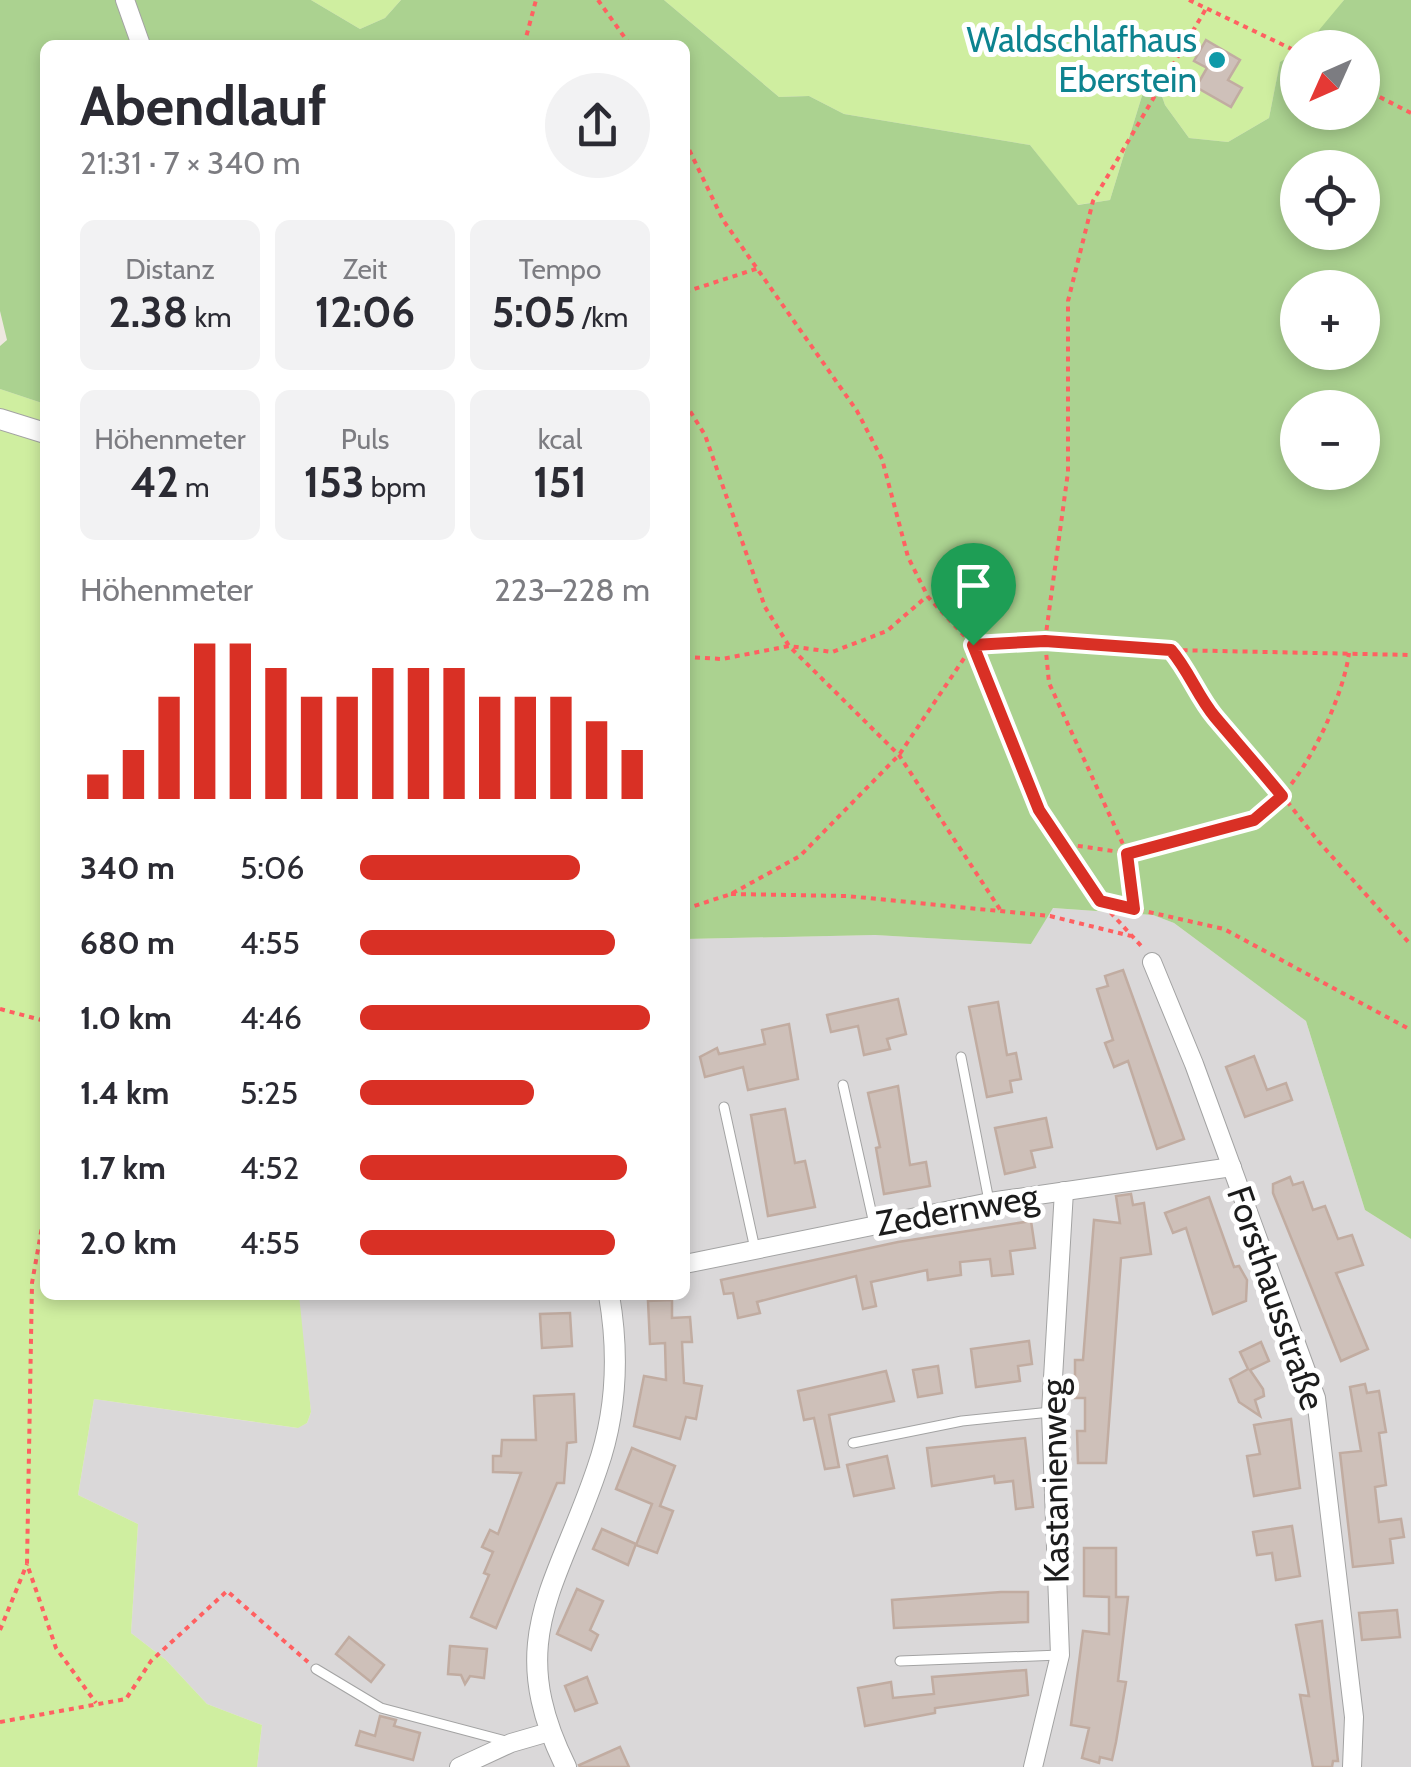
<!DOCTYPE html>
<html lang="de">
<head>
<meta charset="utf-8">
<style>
  :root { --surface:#fff; --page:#f2f2f3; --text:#2b2b33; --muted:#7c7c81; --accent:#d93025 }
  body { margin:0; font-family:Cabin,sans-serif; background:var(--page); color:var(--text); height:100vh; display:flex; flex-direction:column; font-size:38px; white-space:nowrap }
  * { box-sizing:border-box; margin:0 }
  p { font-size:32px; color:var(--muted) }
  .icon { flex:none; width:55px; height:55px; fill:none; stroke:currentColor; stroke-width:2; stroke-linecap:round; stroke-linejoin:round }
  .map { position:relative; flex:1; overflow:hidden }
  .side { position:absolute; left:40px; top:40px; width:650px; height:1260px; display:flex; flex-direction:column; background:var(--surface); border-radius:15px; box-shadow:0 5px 15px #0003 }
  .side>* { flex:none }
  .needle { width:65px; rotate:225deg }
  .controls { position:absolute; left:1280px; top:30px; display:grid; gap:20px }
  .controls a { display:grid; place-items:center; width:100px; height:100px; border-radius:50%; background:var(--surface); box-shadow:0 5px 15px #0003; font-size:50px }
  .pin { position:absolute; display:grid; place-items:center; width:85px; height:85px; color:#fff; margin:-102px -42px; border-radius:50% 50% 50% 0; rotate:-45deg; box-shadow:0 0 10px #0007 }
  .pin .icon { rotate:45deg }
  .round { display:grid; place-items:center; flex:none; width:105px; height:105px; border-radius:52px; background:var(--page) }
  .summary { display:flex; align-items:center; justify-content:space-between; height:170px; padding:0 40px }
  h1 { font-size:55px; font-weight:700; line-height:75px }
  .metrics { display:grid; grid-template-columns:repeat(3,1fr); gap:15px; height:170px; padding:10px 40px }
  .metrics div { display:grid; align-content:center; border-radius:15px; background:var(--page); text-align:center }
  .metrics b { font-size:42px; font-weight:700 }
  .metrics small { font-size:28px; font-weight:400 }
  .metrics p { font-size:28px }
  .chart { height:280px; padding:20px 40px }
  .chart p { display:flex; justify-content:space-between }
  .chart svg { width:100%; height:180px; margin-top:10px; stroke:var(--accent); stroke-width:6 }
  ul { padding:0 40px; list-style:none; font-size:32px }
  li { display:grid; grid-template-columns:160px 120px 1fr; align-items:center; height:75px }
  li i { height:25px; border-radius:12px; background:var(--accent) }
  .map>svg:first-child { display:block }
  .residential { fill:#dad8d9 }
  .grass { fill:#cfeea0 }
  .forest { fill:#abd290; fill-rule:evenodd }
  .building { fill:#cec0b9; stroke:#c1aca1; stroke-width:2.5 }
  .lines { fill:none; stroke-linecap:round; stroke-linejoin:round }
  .service-casing { stroke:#a3a3a3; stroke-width:11 }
  .minor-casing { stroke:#a3a3a3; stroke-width:20 }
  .tertiary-casing { stroke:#a3a3a3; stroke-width:22 }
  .path { stroke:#ff6061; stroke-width:4; stroke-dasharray:5 5; stroke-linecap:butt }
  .service { stroke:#fff; stroke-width:9 }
  .minor { stroke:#fff; stroke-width:18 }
  .tertiary { stroke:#fff; stroke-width:20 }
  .route-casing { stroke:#fff; stroke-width:20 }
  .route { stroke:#d93025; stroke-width:12 }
  .culture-dot { fill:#0f9aa8; stroke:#fff; stroke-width:4 }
  .labels { text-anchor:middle; stroke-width:10; stroke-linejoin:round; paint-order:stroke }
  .culture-label { font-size:35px; fill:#0d838f; stroke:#fff; text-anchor:end }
  .street-label { font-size:35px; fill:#1c1c1c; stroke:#fff }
</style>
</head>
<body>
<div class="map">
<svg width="1411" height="1767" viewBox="0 0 1411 1767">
  <rect width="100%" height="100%" fill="#eee8e0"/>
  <path class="residential" d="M1052,908l101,7 21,8 132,98 59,189 46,29v528h-1154l5,-42 -55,-21 -41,-44 -35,-27 7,-109 -60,-29 16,-96 203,29 10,-5 4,-11 -13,-117h387v-356l190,-4 156,9z"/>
  <g class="grass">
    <path d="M311,0h90l-16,18 -25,11z"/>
    <path d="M664,0h680l-34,45 -12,3 -1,4 -17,11 -11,55 -41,24 -39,-4 -24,-33 -7,-19h-13l-35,114 -33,5 -47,-60 -186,-31 -35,-18 -30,1z"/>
    <path d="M0,389l45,15v891h254l12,117 -4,11 -9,5 -204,-29 -16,96 60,29 -7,109 35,27 41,44 55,21 -5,42h-257z"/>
  </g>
  <path class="forest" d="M0,0h311l49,29 25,-11 16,-18h263l115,97 30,-1 35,18 186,31 48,60 32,-5 35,-114 13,-1 7,20 24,33 39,4 41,-24 11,-56 17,-10 1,60h64v-64l-57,-1 39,-47h67v1239l-46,-29 -59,-189 -132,-98 -21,-8 -100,-7 -22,36 -156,-9 -190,4v-894h-640v359l-45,-15v-43l7,-6 -7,-29zM1298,168h64v64h-64zM1298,288h64v64h-64zM1298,408h64v64h-64z"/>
  <g class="building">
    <path d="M1206,40l34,20 -12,20 14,8 -11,19 -35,-20 11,-19 -13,-7z"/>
    <path d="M1123,970l61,169 -27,10 -29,-88 -14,6 -9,-24 8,-3 -16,-51 11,-3 -3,-10z"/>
    <path d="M898,999l8,35 -19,5 3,10 -26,6 -6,-29 -27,6 -4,-17z"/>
    <path d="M998,1002l9,53 9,-2 5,26 -11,2 2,11 -25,5 -18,-90z"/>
    <path d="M789,1024l9,55 -50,11 -5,-23 -38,10 -5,-20 17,-9 2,6 46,-10 -3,-14z"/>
    <path d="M1254,1056l13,34 19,-7 6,17 -47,17 -19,-50z"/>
    <path d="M898,1086l12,79 16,-3 4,24 -46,8 -8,-46 4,-1 -12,-54z"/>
    <path d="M785,1109l10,54 10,-2 10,46 -47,9 -17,-101z"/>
    <path d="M1046,1118l6,29 -21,4 4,16 -30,7 -10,-46z"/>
    <path d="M1290,1177l3,8 10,-3 10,28 12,-4 13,33 14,-4 11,30 -27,8 32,76 -27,12 -68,-168v-9z"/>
    <path d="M1131,1194l2,11 11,-2 7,51 -30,4 -15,205h-28l-1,-32h8v-33h-10v-38h8l11,-140 26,3 -4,-27z"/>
    <path d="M1209,1197l25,70 5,-1 8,14 -1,21 -33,13 -27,-86 -13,5 -8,-20z"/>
    <path d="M1031,1221l4,27 -25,3 3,23 -21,2 -2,-17 -30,3 1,13 -33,5 -1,-10 -56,12 5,24 -13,3 -7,-33 -99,26 3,11 -22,5 -5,-25 -9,1 -3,-14 177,-38z"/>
    <path d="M672,1300v18l18,-1 2,25h-10l2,41 18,3 -6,33 -10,-2 -6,22 -46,-13 10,-50 22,4 -1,-37 -15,1 -2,-43z"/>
    <path d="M570,1313l2,33 -30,2 -2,-34z"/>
    <path d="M1029,1341l3,23 -14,2 2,15 -44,6 -5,-38z"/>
    <path d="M1261,1342l8,19 -19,9 13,19 1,7 -9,4 5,16 -21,-14 -9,-23 18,-10 -8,-17z"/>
    <path d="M938,1366l4,27 -24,4 -5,-27z"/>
    <path d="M886,1371l8,30 -65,14 10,52 -14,2 -11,-51 -10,2 -6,-29z"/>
    <path d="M1365,1384l2,9 12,-2 7,41 -7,1 7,52 -11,2 4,35 22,-3 3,18 -14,2 3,24 -40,4 -13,-114 21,-2 -11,-64z"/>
    <path d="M574,1394l2,48 -9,1 -3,40h-7l-61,145 -25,-11 18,-42 -5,-2 9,-21 -11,-5 8,-17 8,4 23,-61 -28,-1v-16h8l1,-16h34l-2,-44z"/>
    <path d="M1291,1419l9,69 -46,8 -7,-40 13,-2 -6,-29z"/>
    <path d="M1025,1438l8,69 -17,2 -3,-28 -18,2 -1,-7 -62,10 -5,-38z"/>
    <path d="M632,1448l43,18 -15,40 13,5 -16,42 -21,-8 16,-41 -36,-15z"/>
    <path d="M887,1456l7,32 -40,8 -7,-31z"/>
    <path d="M1292,1526l8,50 -24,4 -4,-27 -15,2 -4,-23z"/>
    <path d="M602,1529l34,15 -8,21 -35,-16z"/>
    <path d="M1084,1548h32v49h12l-10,84 8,1 -10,60 -4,18 -12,-3 -1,6 -17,-5 7,-30 -18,-3 12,-94 26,3v-37l-25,-1z"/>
    <path d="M577,1589l26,12 -13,29 8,5 -7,15 -34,-16z"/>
    <path d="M1001,1592h27v30l-134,6 -2,-28z"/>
    <path d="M1397,1610l3,27 -38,3 -3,-27z"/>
    <path d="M1322,1621l16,140h-5l-1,6h-19l-13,-72 9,1 -13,-71z"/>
    <path d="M349,1637l35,28 -13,17 -35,-28z"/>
    <path d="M450,1646l37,3 -3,29 -14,-2 -5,8 -4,-9 -13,-1z"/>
    <path d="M1026,1670l2,25 -93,13v5l-70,13 -7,-38 33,-6 2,16 41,-4 -2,-17z"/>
    <path d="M587,1677l10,26 -22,8 -10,-25z"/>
    <path d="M380,1716l16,4 -2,6 26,7 -7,27 -57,-15 4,-14 15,5z"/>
    <path d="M620,1747l9,20h-49l-1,-2z"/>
  </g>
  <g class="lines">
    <g class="service-casing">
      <g id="service">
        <path d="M961,1057l28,144"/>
        <path d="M843,1085l31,139"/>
        <path d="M724,1107l31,142"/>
        <path d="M853,1443l109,-22 89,-9"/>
        <path d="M900,1661l160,-6"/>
        <path d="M316,1669l65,39 128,34"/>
      </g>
    </g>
    <g class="minor-casing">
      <g id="minor">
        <path d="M125,0l16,45"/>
        <path d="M1152,962l42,102 122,334 38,319 -2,50"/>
        <path d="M685,1264l305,-62 242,-35"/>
        <path d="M459,1767l52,-24 38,-11"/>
        <path d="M1033,1767l27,-112 -9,-243 13,-221"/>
      </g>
    </g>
    <g class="tertiary-casing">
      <g id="tertiary">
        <path d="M0,419l45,14"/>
        <path d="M566,1767c-63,-127 -9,-179 31,-298 20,-57 22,-116 12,-174"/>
      </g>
    </g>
    <g class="path">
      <path d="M598,0l32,45"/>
      <path d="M1189,0l109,52"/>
      <path d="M524,45l12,-45"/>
      <path d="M1362,88l49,25"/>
      <path d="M685,141l38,79 134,191 25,48 26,98 20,40 45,48 48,129 37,69 42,58 44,48"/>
      <path d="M685,292l74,-24"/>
      <path d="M685,403l20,32 60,172 24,39 110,109 102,156"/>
      <path d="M973,645l72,-4 126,9 240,5"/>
      <path d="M1172,651c21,25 33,58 58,78l89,113 92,103"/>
      <path d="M685,657l37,2 67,-13 43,6 55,-21 39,-34"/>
      <path d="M1058,843l69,10 -78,-170 -4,-42 23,-169v-171l25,-100 114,-194"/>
      <path d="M731,894l116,2 203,20 81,20"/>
      <path d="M1100,901l124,28 187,101"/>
      <path d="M685,909l46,-15 69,-38 99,-101 74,-110"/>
      <path d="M1134,909l-7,-56c36,-14 101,-19 128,-34 43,-24 88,-118 94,-166"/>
      <path d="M0,1009l45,12"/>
      <path d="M45,1210l-13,73 -5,281 29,84 40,55"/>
      <path d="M0,1630l27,-66"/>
      <path d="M0,1722l126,-23 25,-38 76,-70 81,71"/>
    </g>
    <use href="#service" class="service"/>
    <use href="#minor" class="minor"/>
    <use href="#tertiary" class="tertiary"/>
  </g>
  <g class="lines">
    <g class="route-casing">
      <path id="route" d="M1045,641l126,9c18,21 27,47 44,67 22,26 45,52 67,79l-28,24 -127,34 7,55 -34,-8 -61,-91 -66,-165z"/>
    </g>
    <use href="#route" class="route"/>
  </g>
  <circle class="culture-dot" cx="1217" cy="60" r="10"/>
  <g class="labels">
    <g class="culture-label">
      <text x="1197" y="52">Waldschlafhaus<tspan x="1197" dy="40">Eberstein</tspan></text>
    </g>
    <g class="street-label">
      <text transform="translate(957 1210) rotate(-10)" y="12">Zedernweg</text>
      <text transform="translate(1276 1298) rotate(71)" y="12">Forsthausstraße</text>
      <text transform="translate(1055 1481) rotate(-91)" y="12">Kastanienweg</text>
    </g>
  </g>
</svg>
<div class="controls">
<a><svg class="needle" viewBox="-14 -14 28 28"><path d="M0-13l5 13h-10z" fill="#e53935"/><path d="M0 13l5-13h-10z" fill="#7c7c81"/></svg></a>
<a><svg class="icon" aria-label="locate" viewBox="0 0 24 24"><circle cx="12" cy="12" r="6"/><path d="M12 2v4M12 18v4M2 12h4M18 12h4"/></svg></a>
<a>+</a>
<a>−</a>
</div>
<div class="pin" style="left:973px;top:645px;background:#1e9e55"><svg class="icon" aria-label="arrive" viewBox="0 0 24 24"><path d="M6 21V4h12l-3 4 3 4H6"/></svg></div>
<section class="side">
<div class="summary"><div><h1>Abendlauf</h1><p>21:31 · 7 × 340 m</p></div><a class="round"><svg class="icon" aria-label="share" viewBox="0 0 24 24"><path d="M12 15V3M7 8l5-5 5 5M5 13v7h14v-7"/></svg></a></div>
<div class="metrics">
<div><p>Distanz</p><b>2.38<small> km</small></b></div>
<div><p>Zeit</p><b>12:06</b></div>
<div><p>Tempo</p><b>5:05<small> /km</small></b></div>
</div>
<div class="metrics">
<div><p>Höhenmeter</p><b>42<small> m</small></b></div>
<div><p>Puls</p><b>153<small> bpm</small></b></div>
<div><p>kcal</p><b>151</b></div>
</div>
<div class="chart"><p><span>Höhenmeter</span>223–228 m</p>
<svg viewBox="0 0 160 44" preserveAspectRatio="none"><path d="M5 44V38M15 44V32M25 44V19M35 44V6M45 44V6M55 44V12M65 44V19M75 44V19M85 44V12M95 44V12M105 44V12M115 44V19M125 44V19M135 44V19M145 44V25M155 44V32"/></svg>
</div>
<ul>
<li><b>340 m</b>5:06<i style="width:76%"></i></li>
<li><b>680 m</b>4:55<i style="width:88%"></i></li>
<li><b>1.0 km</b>4:46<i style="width:100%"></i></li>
<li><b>1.4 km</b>5:25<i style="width:60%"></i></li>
<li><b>1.7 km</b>4:52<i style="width:92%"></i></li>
<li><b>2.0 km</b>4:55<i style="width:88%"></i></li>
</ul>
</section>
</div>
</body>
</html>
